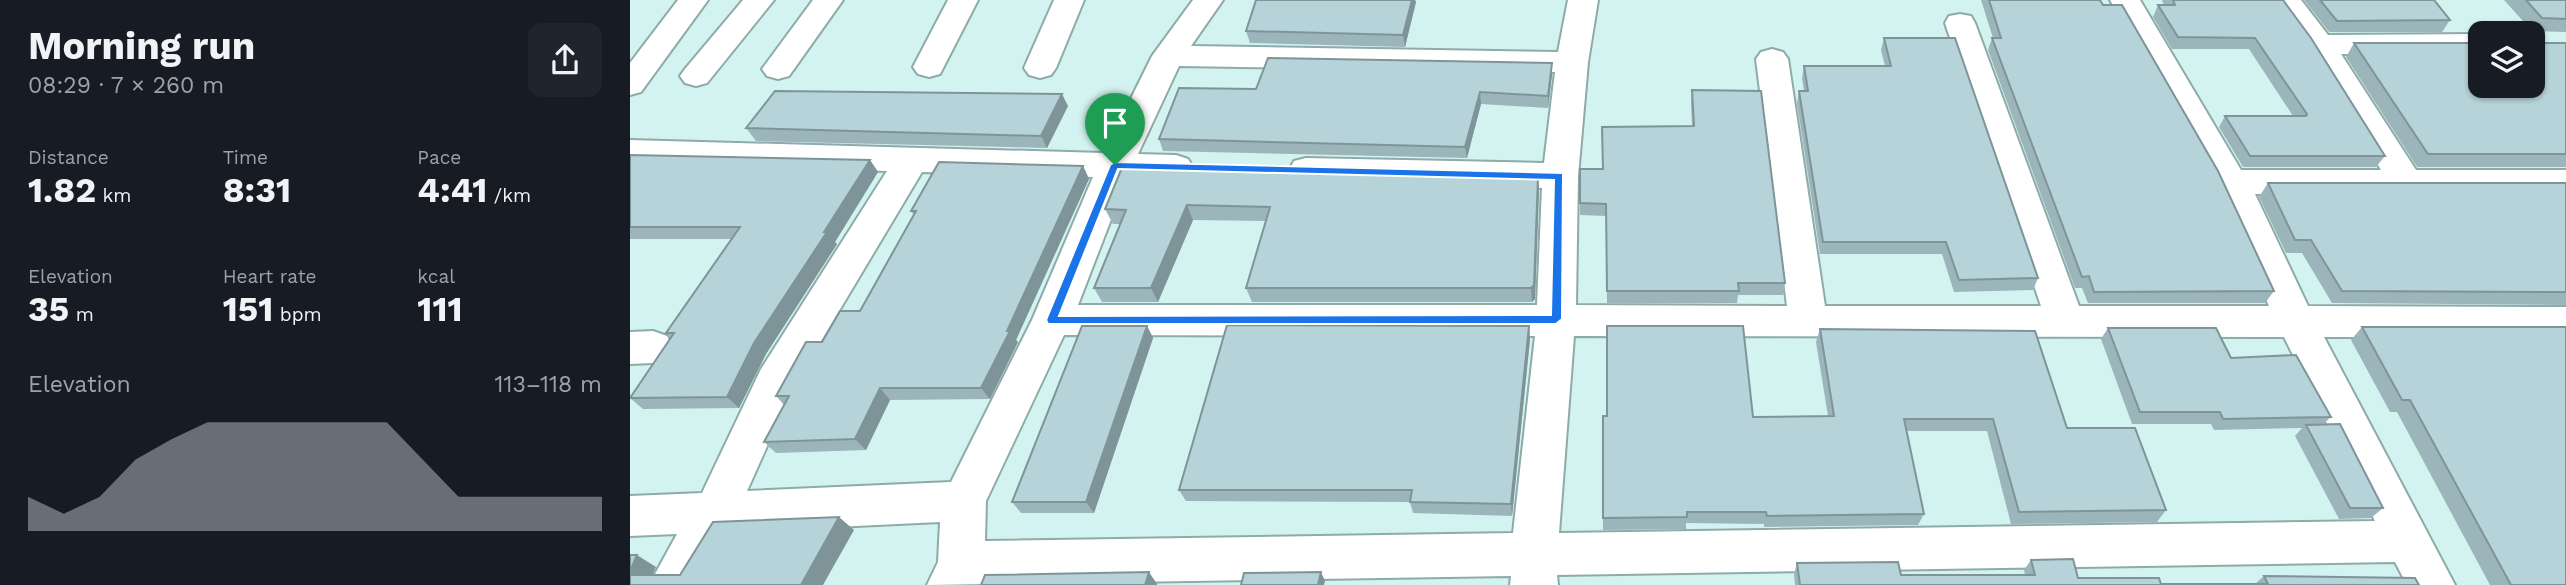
<!DOCTYPE html>
<html lang="en">
<head>
<meta charset="utf-8">
<style>
  :root { --surface:#171b24; --page:#20242c; --text:#f1f3f6; --muted:#9ea1a6; --accent:#8c9099 }
  body { margin:0; font-family:"Work Sans",sans-serif; background:var(--page); color:var(--text); height:100vh; display:flex; flex-direction:column; font-size:26px; white-space:nowrap }
  * { box-sizing:border-box; margin:0 }
  p { font-size:23px; color:var(--muted) }
  .icon { flex:none; width:38px; height:38px; fill:none; stroke:currentColor; stroke-width:2; stroke-linecap:round; stroke-linejoin:round }
  .map { position:relative; flex:1; overflow:hidden }
  .side { display:flex; flex-direction:column; background:var(--surface); width:630px }
  .side>* { flex:none }
  .tools { position:absolute; left:1838px; top:21px; display:grid; gap:14px }
  .tools a { display:grid; place-items:center; width:77px; height:77px; border-radius:14px; background:var(--surface); box-shadow:0 2px 5px #0004; font-size:35px }
  .pin { position:absolute; display:grid; place-items:center; width:60px; height:60px; color:#fff; margin:-72px -30px; border-radius:50% 50% 50% 0; rotate:-45deg; box-shadow:0 0 7px #0007 }
  .pin .icon { rotate:45deg }
  .round { display:grid; place-items:center; flex:none; width:74px; height:74px; border-radius:14px; background:var(--page) }
  .overview { display:flex; align-items:center; justify-content:space-between; height:119px; padding:0 28px }
  h1 { font-size:38px; font-weight:700; line-height:52px }
  .figures { display:grid; grid-template-columns:repeat(3,1fr); gap:10px; height:119px; padding:7px 28px }
  .figures div { display:grid; align-content:center }
  .figures b { font-size:35px; font-weight:700 }
  .figures small { font-size:19px; font-weight:400 }
  .figures p { font-size:19px }
  .chart { height:196px; padding:14px 28px }
  .chart p { display:flex; justify-content:space-between }
  .chart svg { width:100%; height:126px; margin-top:7px; fill:var(--accent); opacity:.7 }
  main { display:flex; flex:1; min-height:0 }
  .map>svg:first-child { display:block }
  .lines { fill:none; stroke-linecap:round; stroke-linejoin:round }
  .minor-casing { stroke:#8daba9; stroke-width:4 }
  .minor { fill:#fff; fill-rule:evenodd }
  .wall { fill:#9cb5bb }
  .shaded-wall { fill:#7f9498 }
  .building { fill:#b5d3d9; stroke:#7f9498; stroke-width:2 }
  .route { fill:#1a73e8; stroke:#fff; stroke-width:2; fill-rule:evenodd }
</style>
</head>
<body>
<main>
<section class="side">
<div class="overview"><div><h1>Morning run</h1><p>08:29 · 7 × 260 m</p></div><a class="round"><svg class="icon" aria-label="share" viewBox="0 0 24 24"><path d="M12 15V3M7 8l5-5 5 5M5 13v7h14v-7"/></svg></a></div>
<div class="figures">
<div><p>Distance</p><b>1.82<small> km</small></b></div>
<div><p>Time</p><b>8:31</b></div>
<div><p>Pace</p><b>4:41<small> /km</small></b></div>
</div>
<div class="figures">
<div><p>Elevation</p><b>35<small> m</small></b></div>
<div><p>Heart rate</p><b>151<small> bpm</small></b></div>
<div><p>kcal</p><b>111</b></div>
</div>
<div class="chart"><p><span>Elevation</span>113–118 m</p>
<svg viewBox="0 0 160 44" preserveAspectRatio="none"><path d="M0 44V32L10 38L20 32L30 19L40 12L50 6L60 6L70 6L80 6L90 6L100 6L110 19L120 32L130 32L140 32L150 32L160 32V44z"/></svg>
</div>
</section>
<div class="map">
<svg width="1936" height="585" viewBox="0 0 1936 585">
  <rect width="100%" height="100%" fill="#d3f3f1"/>
  <g class="lines">
    <g class="minor-casing">
      <g id="minor">
        <path d="M48,0h30l-67,92 -11,3v-32z"/>
        <path d="M113,0h31l-67,83 -11,3 -11,-3 -5,-7 5,-7z"/>
        <path d="M183,0h30l-54,76 -11,3 -11,-3 -5,-7z"/>
        <path d="M318,0h30l-38,74 -11,3 -11,-3 -5,-7z"/>
        <path d="M424,0h30l-28,68 -5,7 -11,3 -11,-3 -5,-7z"/>
        <path d="M563,0h30l-32,46 367,6 10,-52h30l-10,62 -10,114 -2,129 211,1 -31,-247 5,-7 11,-3 11,3 5,7 37,247h216l-96,-283 4,-7 11,-2 11,2 4,7 104,283h190l-56,-124 -103,-182h30l101,170h140l-75,-122 -35,-48h30l27,35 152,-1v20h-139l75,116h150v24h-311l53,112 258,1v30h-242l131,248h-48l-12,-23 -838,13 1,10h-48l1,-9 -584,9 11,-23 2,-40 -212,10 -30,53h-49l28,-51 -47,2v-40l72,-3 59,-124 126,-198 -257,-7v-24l474,13 48,-97zM549,66l376,6 -11,91 -238,-5 -12,3 -5,9 5,9 12,3 236,6 -5,117h-459l49,-127 49,1 12,-4 5,-8 -5,-8 -12,-4 -38,-1zM292,172l171,5 -61,143 -81,162 -204,9 46,-103zM434,335l471,1 -22,197 -528,8 1,-40zM944,336l710,1 91,184 -816,12z"/>
        <path d="M23,331l14,5 6,11 -6,11 -14,5 -23,1v-32z"/>
      </g>
    </g>
    <use href="#minor" class="minor"/>
  </g>
  <g class="wall">
    <path d="M1351,0h119l174,291 -9,12h-177l-6,-15h-7l-87,-238 4,-12h1z"/>
    <path d="M1532,0h121l102,156 -9,11h-133l-24,-40 6,-11h68l-44,-67h-77l-19,-32 5,-12h6z"/>
    <path d="M1674,0h130l16,20 -8,12h-113z"/>
    <path d="M1874,0h62v32l-34,-1z"/>
    <path d="M786,2l-11,45 -155,-4 -4,-12z"/>
    <path d="M1254,38l154,240 -5,12 -79,2 -12,-38h-122l-23,-151 2,-12h5l-2,-13 2,-12h81l-4,-16z"/>
    <path d="M1724,43h212v124h-149l-71,-110z"/>
    <path d="M922,75l-4,33 -67,-4 -14,54 -304,-7 -4,-12z"/>
    <path d="M1062,90l93,193 -2,12h-45l-1,8h-130l-1,-87 -26,-1v-46h22l90,-43 -1,-23z"/>
    <path d="M438,106l-21,42 -291,-7 -10,-13z"/>
    <path d="M0,155l240,5 8,12 -43,70 2,2 -71,110 -27,54 -96,1 -13,-11 41,-60 -5,-5 66,-94h-102z"/>
    <path d="M453,166l6,13 -73,161 2,2 -28,57 -100,1 -24,50 -90,3 -12,-11 20,-37 -8,-9 84,-85 54,-96 -3,-4z"/>
    <path d="M908,176l1,15 -4,108 -3,3h-280l-6,-14 20,-67 -73,-1 -35,82h-56l-8,-14 27,-64h-8l-8,-15z"/>
    <path d="M1638,183h298v122l-234,-2 -30,-50h-16l-27,-56z"/>
    <path d="M517,326l6,12 -59,175h-73l-9,-11z"/>
    <path d="M899,326l1,13 -18,177 -99,-3 -3,-11 -224,-1 -7,-11z"/>
    <path d="M1732,327l204,258h-76l-93,-173h-7l-39,-72z"/>
    <path d="M1478,328l123,30 100,59 -8,7 60,84 -12,10 -32,1 -44,-83 7,-8 -88,2 -3,-6h-79l-31,-85z"/>
    <path d="M1190,329l247,99 99,82 -9,12 -146,2 -24,-93h-81l18,83 -6,11 -154,2v-3l-78,-1v6l-83,1v-114h225l-12,-74z"/>
    <path d="M1401,560l47,18 83,6h94l9,-8 155,9h-624l-1,-11 3,-11 104,12h124l-1,-5z"/>
  </g>
  <g class="shaded-wall">
    <path d="M782,0h3l1,2 -11,45 -2,-12z"/>
    <path d="M922,63v12l-4,33v-12z"/>
    <path d="M850,92l1,12 -14,54 -2,-11z"/>
    <path d="M432,94l6,12 -21,42 -6,-12z"/>
    <path d="M240,160l8,12 -43,70 2,2 -71,110 -27,54 -12,-11 27,-54z"/>
    <path d="M453,166l6,13 -73,161 2,2 -28,57 -9,-11z"/>
    <path d="M908,176l1,15 -4,108 -3,3 -1,-14z"/>
    <path d="M557,205l6,15 -35,82 -7,-14z"/>
    <path d="M517,326l6,12 -59,175 -8,-11z"/>
    <path d="M899,326l1,13 -18,177 -1,-12z"/>
    <path d="M250,388l10,12 -24,50 -11,-11z"/>
    <path d="M209,517l15,13 -31,55h-22z"/>
    <path d="M7,555l19,12 -8,18 -18,-9v-5z"/>
    <path d="M519,572l8,12v1h-12z"/>
    <path d="M691,572l4,9 -1,4h-6z"/>
  </g>
  <g class="building">
    <path d="M626,0h156l-9,35 -157,-4z"/>
    <path d="M1359,0h111l3,5h19l96,166 56,120 -180,1 -5,-16 -7,1 -90,-239h9z"/>
    <path d="M1543,0h110l28,38 74,118h-135l-25,-40h81l1,-2 -52,-76 -77,-1 -20,-32h17z"/>
    <path d="M1690,0h114l16,20 -113,1z"/>
    <path d="M1896,0h40v19l-24,-1z"/>
    <path d="M1254,38h71l83,240 -79,2 -13,-38h-123l-24,-151h9l-4,-25h87z"/>
    <path d="M1902,39h8l3,4h23v111h-138l-74,-111h126v43h52z"/>
    <path d="M638,58l284,5 -4,33 -68,-4 -15,55 -306,-8 20,-51 77,1z"/>
    <path d="M1062,90l69,1 24,192h-47l1,8h-132l-1,-87 -26,-1v-34h23l-1,-42 92,-1z"/>
    <path d="M145,91l287,3 -21,42 -295,-8z"/>
    <path d="M0,155l240,5 -46,72h3l-73,111 -27,54 -97,1 44,-65h-8l74,-106h-110z"/>
    <path d="M309,162l144,4 -76,165h3l-29,57h-101l-25,51 -91,3 25,-46h-13l30,-54h16l18,-31h20l56,-100h-5z"/>
    <path d="M493,165l415,11 -4,109 -3,3h-285l24,-81 -83,-2 -36,83h-57l32,-78 -21,-1z"/>
    <path d="M1638,183h298v109l-224,-1 -31,-51h-16z"/>
    <path d="M597,325l302,1 -18,178 -101,-2 2,-12h-233z"/>
    <path d="M452,326h65l-61,176h-74z"/>
    <path d="M977,326h136l10,91 81,-1 -14,-87 215,2 32,97h68l31,82 -147,2 -26,-93h-89l20,95 -157,2 -1,-4h-79v5l-84,1v-102h4z"/>
    <path d="M1732,327h204v258h-55l-101,-185h-8z"/>
    <path d="M1478,328h108l15,30 65,-3 35,62 -108,2 -3,-7h-80z"/>
    <path d="M1710,424l43,84h-33l-44,-83z"/>
    <path d="M209,517l-38,68h-171v-10h50l33,-53z"/>
    <path d="M0,555h7l-7,16z"/>
    <path d="M1443,559l5,19h81l2,6h107l-4,-8 151,2 4,7h-619l-3,-22 101,-1 3,13h134l-4,-15z"/>
    <path d="M519,572l-4,13h-164l4,-10z"/>
    <path d="M691,572l-3,13h-77l3,-12z"/>
  </g>
  <path class="route" d="M485,162l448,11 -1,146 -6,5h-508l-2,-4 64,-155zM488,169l436,11 -3,135 -492,1z"/>
</svg>
<div class="tools">
<a><svg class="icon" aria-label="layers" viewBox="0 0 24 24"><path d="M12 4l9 5-9 5-9-5zM3 14l9 5 9-5"/></svg></a>
</div>
<div class="pin" style="left:485px;top:165px;background:#1e9e55"><svg class="icon" aria-label="arrive" viewBox="0 0 24 24"><path d="M6 21V4h12l-3 4 3 4H6"/></svg></div>
</div>
</main>
</body>
</html>
